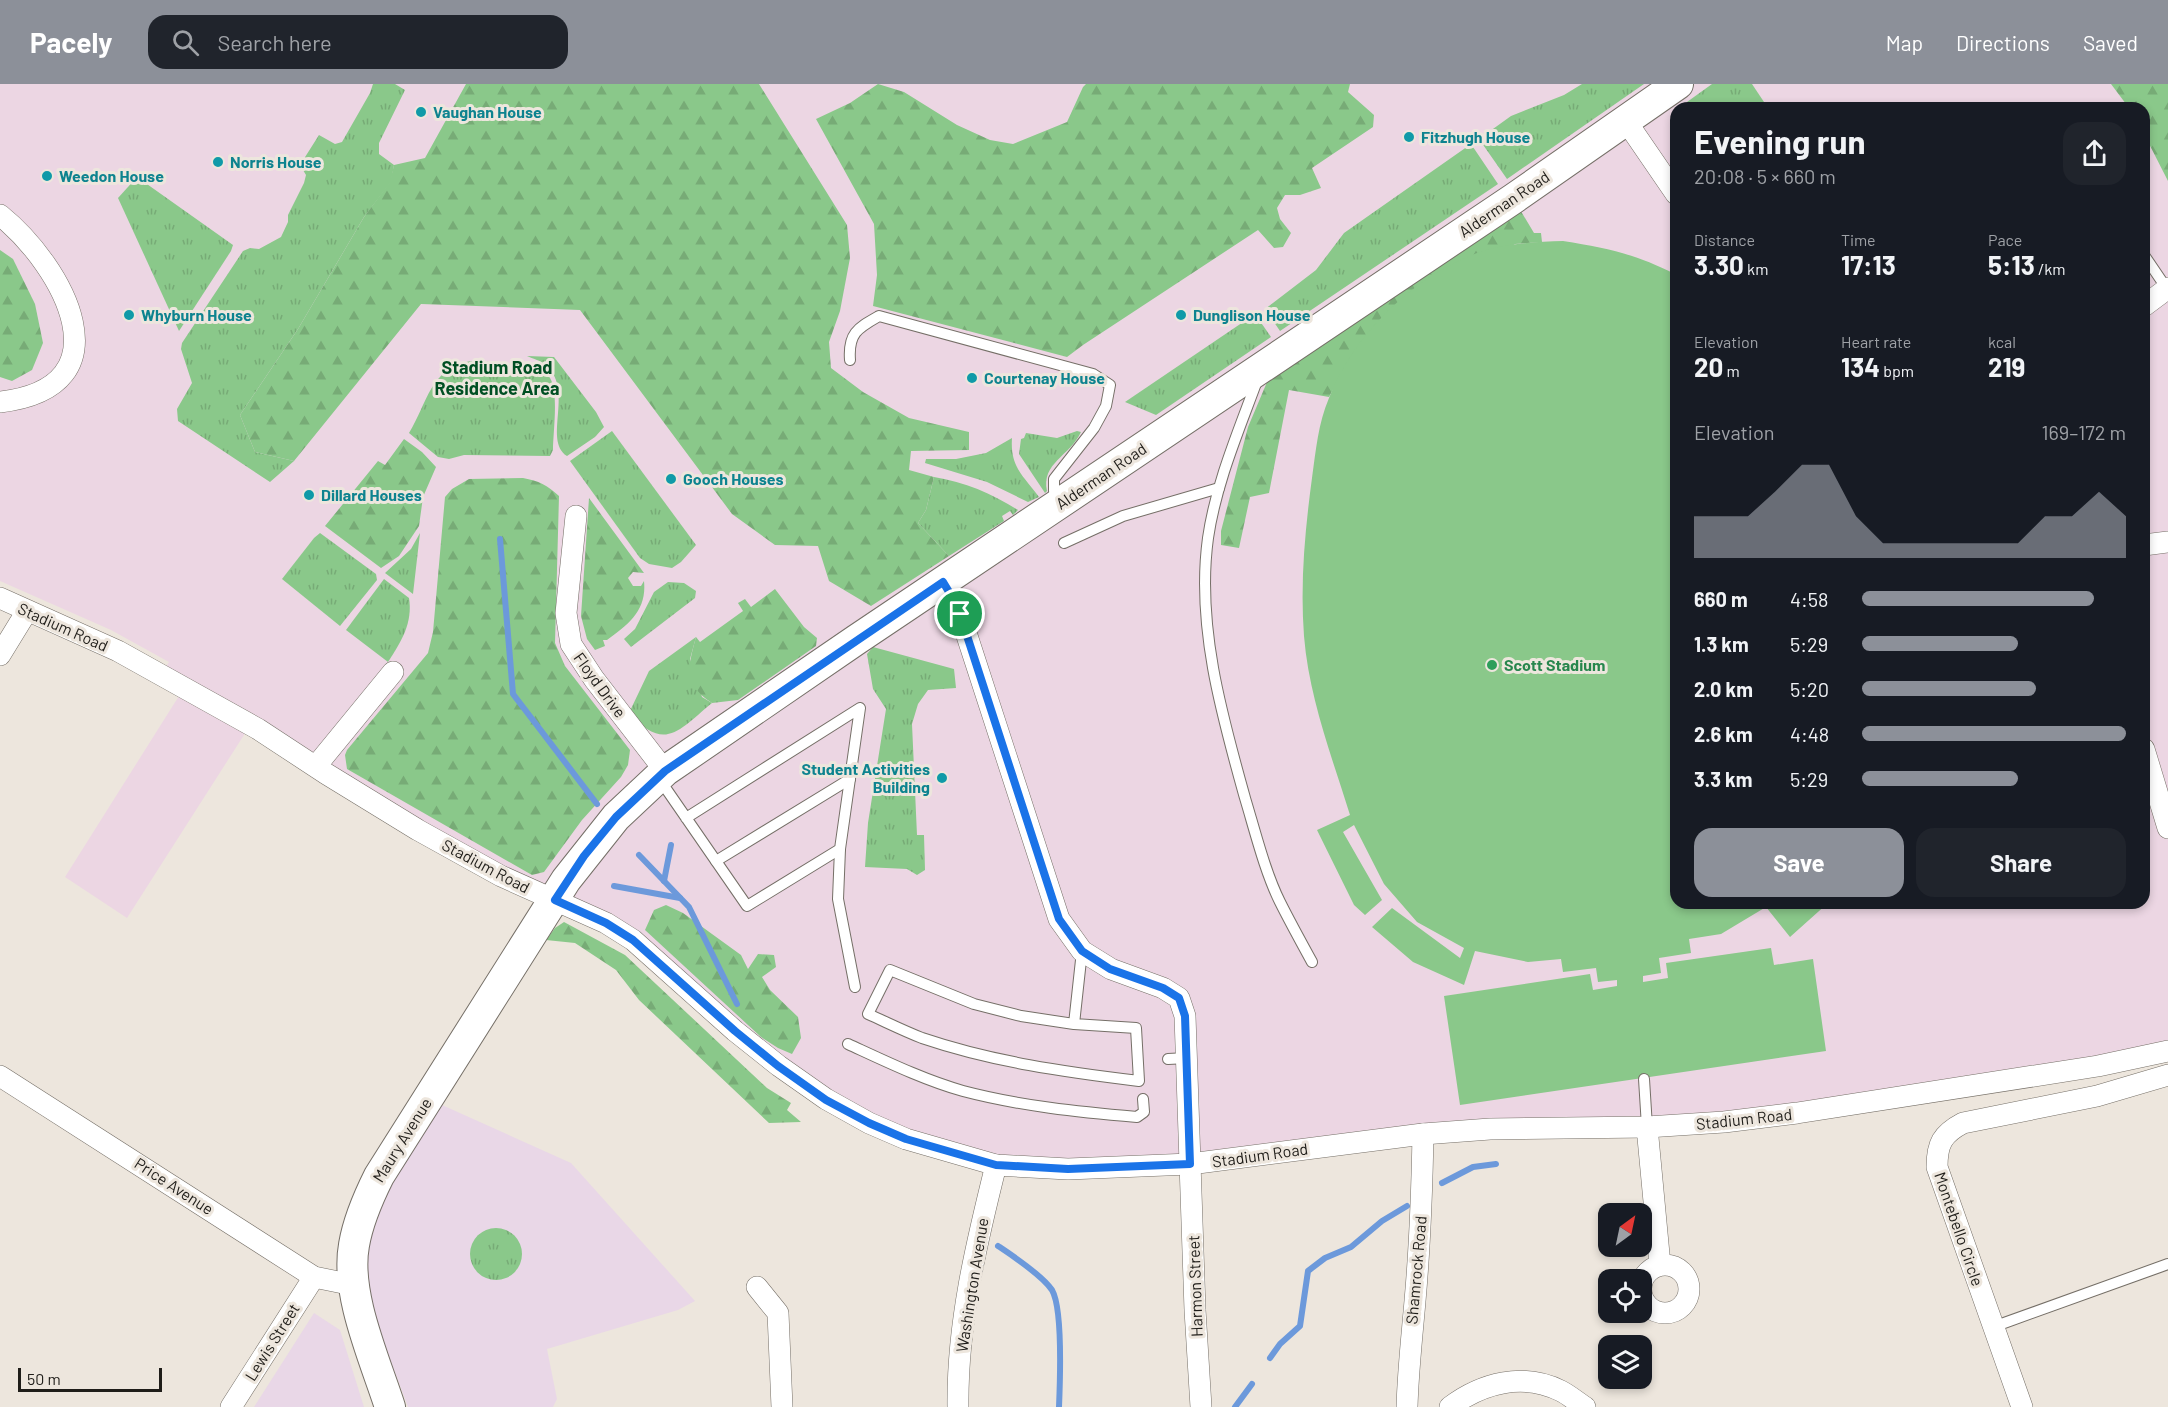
<!DOCTYPE html>
<html lang="en">
<head>
<meta charset="utf-8">
<style>
  :root { --surface:#171b24; --page:#20242c; --text:#f1f3f6; --muted:#9ea1a6; --accent:#8c9099 }
  body { margin:0; font-family:Barlow,sans-serif; background:var(--page); color:var(--text); height:100vh; display:flex; flex-direction:column; font-size:22px; white-space:nowrap }
  * { box-sizing:border-box; margin:0 }
  p { font-size:20px; color:var(--muted) }
  .icon { flex:none; width:33px; height:33px; fill:none; stroke:currentColor; stroke-width:2; stroke-linecap:round; stroke-linejoin:round }
  .map { position:relative; flex:1; overflow:hidden }
  .drawer { position:absolute; left:1670px; top:18px; width:480px; height:807px; display:flex; flex-direction:column; background:var(--surface); border-radius:18px; box-shadow:0 3px 9px #0003 }
  .drawer>* { flex:none }
  .needle { width:39px; rotate:33deg }
  .fabs { position:absolute; left:1598px; top:1119px; display:grid; gap:12px }
  .fabs a { display:grid; place-items:center; width:54px; height:54px; border-radius:12px; background:var(--surface); box-shadow:0 3px 9px #0003; font-size:30px }
  .scale { position:absolute; left:18px; bottom:15px; width:144px; box-sizing:border-box; padding-left:6px; border:3px solid #1f1d19; border-top:0; font-size:16px; line-height:21px; white-space:nowrap; color:#1f1d19; -webkit-text-stroke:4px #ede6dd; paint-order:stroke }
  .pin { position:absolute; display:grid; place-items:center; width:51px; height:51px; color:#fff; margin:-26px; border:3px solid #fff; border-radius:50%; box-shadow:0 2px 6px #0007 }
  .round { display:grid; place-items:center; flex:none; width:63px; height:63px; border-radius:18px; background:var(--page) }
  .summary { display:flex; align-items:center; justify-content:space-between; height:102px; padding:0 24px }
  h1 { font-size:33px; font-weight:700; line-height:45px }
  .stats { display:grid; grid-template-columns:repeat(3,1fr); gap:9px; height:102px; padding:6px 24px }
  .stats div { display:grid; align-content:center }
  .stats b { font-size:26px; font-weight:700 }
  .stats small { font-size:16px; font-weight:400 }
  .stats p { font-size:16px }
  .chart { height:168px; padding:12px 24px }
  .chart p { display:flex; justify-content:space-between }
  .chart svg { width:100%; height:108px; margin-top:6px; fill:var(--accent); opacity:.7 }
  .action { display:flex; gap:12px; margin-top:auto; padding:12px 24px }
  .action a { flex:1; height:69px; border-radius:18px; background:var(--accent); color:#fff; font-size:24px; font-weight:700; line-height:69px; text-align:center }
  .action a+a { background:var(--page); color:var(--text) }
  ul { padding:0 24px; list-style:none; font-size:20px }
  li { display:grid; grid-template-columns:96px 72px 1fr; align-items:center; height:45px }
  li i { height:15px; border-radius:8px; background:var(--accent) }
  header { display:flex; align-items:center; gap:36px; box-sizing:border-box; height:84px; padding:0 30px; background:var(--accent); color:#fff }
  header strong { font-size:28px }
  nav { display:flex; gap:33px; margin-inline-start:auto; font-size:21px }
  .search { width:420px; height:54px; background:var(--page); display:flex; align-items:center; gap:15px; box-sizing:border-box; padding:0 21px; border-radius:18px; color:var(--muted); font-size:22px }
  .map>svg:first-child { display:block }
  .commercial { fill:#e9d7e7 }
  .education { fill:#ecd6e3; fill-rule:evenodd }
  .grass { fill:url(#grass-tufts) }
  .forest { fill:url(#forest-firs) }
  .garden { fill:#8ac88a }
  .lines { fill:none; stroke-linecap:round; stroke-linejoin:round }
  .stream { stroke:#6c99db; stroke-width:6 }
  .lane-casing { stroke:#756f67; stroke-width:12 }
  .street-casing { stroke:#756f67; stroke-width:22 }
  .secondary-casing { stroke:#756f67; stroke-width:32 }
  .lane { stroke:#fff; stroke-width:10 }
  .street { stroke:#fff; stroke-width:21 }
  .secondary { stroke:#fff; stroke-width:30 }
  .route-casing { stroke:#fff; stroke-width:12 }
  .route { stroke:#1a73e8; stroke-width:8 }
  .culture-dot { fill:#0f9aa8; stroke:#ede6dd; stroke-width:2 }
  .leisure-dot { fill:#2e9e5b; stroke:#ede6dd; stroke-width:2 }
  .labels { text-anchor:middle; stroke-width:6; stroke-linejoin:round; paint-order:stroke }
  .culture-label { font-size:16px; font-weight:bold; fill:#0d838f; stroke:#ede6dd; text-anchor:start }
  .street-label { font-size:16px; fill:#1f1d19; stroke:#ede6dd }
  .leisure-label { font-size:16px; font-weight:bold; fill:#27864d; stroke:#ede6dd; text-anchor:start }
  .neighbourhood-label { font-size:18px; font-weight:bold; fill:#004f23; stroke:#ede6dd }
</style>
</head>
<body>
<header>
<strong>Pacely</strong>
<div class="search"><svg class="icon" aria-label="search" viewBox="0 0 24 24"><circle cx="10" cy="10" r="6"/><path d="M15 15l6 6"/></svg>Search here</div>
<nav><a>Map</a><a>Directions</a><a>Saved</a></nav>
</header>
<div class="map">
<svg width="2168" height="1323" viewBox="0 0 2168 1323">
  <defs>
    <pattern id="grass-tufts" width="24" height="20" patternUnits="userSpaceOnUse" patternTransform="scale(1.5)"><rect width="24" height="20" fill="#8ac88a"/><path d="M3 7l-1-3M5 7V3M7 7l1-3M15 17l-1-3M17 17v-4M19 17l1-3" fill="none" stroke="#77ab76"/></pattern>
    <pattern id="forest-firs" width="22" height="20" patternUnits="userSpaceOnUse" patternTransform="scale(1.5)"><rect width="22" height="20" fill="#8ac88a"/><path d="M5 1l3.5 6h-7zM16 11l3.5 6h-7z" fill="#77ab76"/></pattern>
  </defs>
  <rect width="100%" height="100%" fill="#ede6dd"/>
  <g class="commercial">
    <path d="M442,1021l129,58 124,138 -17,9 -131,39 10,50 -4,8h-145l-47,-125 11,-71z"/>
    <path d="M314,1229l26,17 24,77h-110z"/>
  </g>
  <path class="education" d="M0,0h2168v976l-158,21 -418,45 -404,40h-195l-152,-56 -183,-149 -407,-237 -124,194 -62,-41 119,-189 -23,-13 8,-13 -58,-32 -111,-49zM1676,24h468v795h-468z"/>
  <g class="grass">
    <path d="M373,0h22l10,6 -26,53v11l15,11 -3,17 -27,35 -66,112 -58,86 15,37 39,9 -24,21 -92,-61 -1,-12 15,-26 -11,-34 1,-6 61,-92 7,-3 9,1 22,-12 7,-15v-7l16,-32 2,-8 -6,-10 19,-30 16,9 7,-2 28,-49z"/>
    <path d="M1582,0h62l-137,95 -28,-40 32,-23 53,-21z"/>
    <path d="M1712,0h40l16,24h-77l-4,-6z"/>
    <path d="M1471,60l27,40 -218,147 -15,-22 51,-39 28,-37z"/>
    <path d="M137,93l96,68 -2,6 -52,80 -61,-133z"/>
    <path d="M1255,230l16,23 -115,78 -31,-13z"/>
    <path d="M527,272l27,1 42,55 8,15 -9,10 -28,19c-25,-16 9,-69 -23,-92 -4,-4 -11,-5 -17,-8z"/>
    <path d="M471,277h16l17,6 13,-6c11,2 27,6 33,17 9,15 3,54 3,72l-3,6 -86,-1 -15,4 -11,-2 -29,-24c19,-31 21,-65 62,-72z"/>
    <path d="M612,347l84,114 -15,17 -9,6 -23,-4 -9,-6 -70,-97z"/>
    <path d="M1077,347l4,1c-11,24 -40,31 -34,59l-2,2 -26,-39 2,-15 3,-1 2,-5 31,5z"/>
    <path d="M1012,354c-2,29 11,37 27,59l-11,5 -41,-20 -62,-19 1,-4h30l30,-6z"/>
    <path d="M934,393c31,5 57,16 84,33l-5,5 -3,-4 -8,5 2,5 -55,35 -31,-33 8,-13z"/>
    <path d="M320,449l56,41 1,6 -37,46 -58,-47 32,-41z"/>
    <path d="M420,449l-7,61 -28,-21 26,-24z"/>
    <path d="M384,495l25,19c4,25 -8,44 -21,64l-42,-32z"/>
    <path d="M668,498l16,1 12,8 -1,7 -64,49 -7,-8 11,-10 19,-37z"/>
    <path d="M696,553l-6,22 12,38 10,6c-33,27 -47,50 -83,10l20,-42z"/>
    <path d="M873,563l81,22 2,19 -28,2 -10,14 -6,20 5,111h7l1,35 -8,5 -10,-6 -42,-2 3,-44 18,-114 -13,-20 -6,-35z"/>
    <circle cx="496" cy="1170" r="26"/>
  </g>
  <g class="forest">
    <path d="M466,0h293l88,141 3,33 -10,53 -11,31 2,26 32,24 46,26 60,14v18l-58,1 -2,19 25,7 -8,33 -8,13 31,33 -78,50 -42,-25 -11,-35 -43,-1 -43,-31 -152,-204 -159,-6 -127,157 -39,-9 -15,-37 58,-86 66,-112 26,-35 4,-17 31,-7z"/>
    <path d="M878,0l26,8 53,33 33,15 23,4 54,-22 16,-35 3,-3h264l-2,8 26,23 -1,12 -61,41 9,20 -21,7h-15l-8,13 3,11 11,14 -8,14 -9,1 -16,-18 -175,115 -16,12 -194,-51 4,-31 -3,-51 -58,-105 34,-16z"/>
    <path d="M2111,0h57v97l-24,-47v-26h-15z"/>
    <path d="M1519,124l15,25h7l1,9 -27,2 -166,116 -20,37 -40,-7 -20,103 -19,4 -11,51 -18,-3v-14l27,-104 22,-52z"/>
    <path d="M0,166l13,9 22,45 8,39 -11,27 -20,11 -12,-4z"/>
    <path d="M404,355l18,13 14,15 -13,30 -4,29 -20,30 -18,12 -56,-42 53,-65 7,4z"/>
    <path d="M523,394c16,3 24,7 36,18l-4,147 10,23 65,84 -2,15 -7,12 -39,43 -38,52 -12,3 -185,-106 -2,-14 2,-5 81,-97 5,-21 12,-135 7,-8 17,-10z"/>
    <path d="M589,414l55,75 -11,-1 -5,6 5,8h8l3,-5c3,29 -15,43 -37,59h-4l2,6 -10,4 -8,-11 -6,-23z"/>
    <path d="M775,505l29,38 13,11 -1,8 -78,54 -26,3c-29,-19 -24,-37 -16,-66l4,5 43,-31 -5,-8 7,-4 6,8z"/>
    <path d="M666,821l17,8 58,42 7,14 10,-15 16,1 2,12 -14,10 8,13 28,27 3,21 -9,16 -14,-6 -17,-11 -116,-107 9,-20z"/>
    <path d="M564,838l61,33 142,133 24,15 -4,7 14,12 -32,1 -130,-123 -23,-30 -41,-27 -29,-3 9,-12z"/>
  </g>
  <path class="garden" d="M1563,157c44,7 72,13 112,33l1,629h103l6,6 6,-6h37l-38,34 -24,-30 -45,27 -32,5 2,14 -32,5 2,15 -18,3v6l25,-4 -2,-15 105,-15 3,17 39,-6 13,92 -366,54 -16,-109 146,-22 3,16 24,-4v-6l-19,2 -2,-14 -33,4 -2,-13 -33,3 -53,-11 -11,34 -51,-23 -41,-35 20,-19 68,50 4,-10 -47,-26 -33,-38 -30,-59 -11,7 39,68 -17,15 -11,-10 -37,-75 33,-15c-18,-58 -41,-117 -46,-179 -4,-53 1,-106 8,-158 4,-28 6,-54 17,-80 25,-64 84,-121 148,-145 27,-10 58,-11 86,-12z"/>
  <g class="lines">
    <g class="stream">
      <path d="M500,455l13,155 84,110"/>
      <path d="M639,771l50,52 48,97"/>
      <path d="M664,797l7,-36"/>
      <path d="M614,802l66,12"/>
      <path d="M1442,1099l31,-16 23,-3"/>
      <path d="M998,1162c15,10 44,29 54,44 11,19 8,93 7,117"/>
      <path d="M1270,1274l10,-14 20,-18 8,-55 17,-13 26,-11 31,-26 25,-15"/>
      <path d="M1235,1323l17,-23"/>
    </g>
    <g class="lane-casing">
      <g id="lane">
        <path d="M2144,171l23,34"/>
        <path d="M850,276c-2,-27 8,-32 29,-44l214,58 17,11 -4,21 -12,22 -40,51v12l7,8"/>
        <path d="M1258,294c-19,52 -42,105 -50,160 -12,87 14,178 37,260 10,33 20,74 35,104 10,20 21,40 32,60"/>
        <path d="M1064,459l59,-27 96,-28"/>
        <path d="M660,696l87,126 93,-57 20,-141 -174,110"/>
        <path d="M840,765l-2,50 17,88"/>
        <path d="M716,777l134,-82"/>
        <path d="M1074,940l62,4 3,53c-74,-9 -146,-19 -217,-43 -18,-7 -36,-16 -54,-24l22,-44 84,34 47,12 53,8 8,-73"/>
        <path d="M848,960c37,17 76,36 115,47 57,15 116,21 174,26l7,-5 -1,-13"/>
        <path d="M1168,975l19,-1"/>
        <path d="M1644,995l3,48"/>
        <path d="M1993,1243l175,-63"/>
      </g>
    </g>
    <g class="street-casing">
      <g id="street">
        <path d="M1626,37l50,73"/>
        <path d="M0,131c63,51 130,172 0,187"/>
        <path d="M2144,222l24,-18"/>
        <path d="M576,432l-10,97 5,31 23,35 71,92"/>
        <path d="M2144,461l24,-3"/>
        <path d="M943,498l14,23 102,314 23,32 29,18 52,19 16,10 6,18 10,294 6,97"/>
        <path d="M0,514l118,53 140,78 67,44 93,57 83,46 105,47 27,17 102,91 44,35 47,33 43,24 37,16 90,26 72,4 122,-5 233,-30 67,-5 157,-2 77,-5 73,-9 301,-47 70,-15"/>
        <path d="M0,571l27,-44"/>
        <path d="M2144,665l24,79"/>
        <path d="M316,682l77,-94"/>
        <path d="M0,992l314,201 39,8"/>
        <path d="M1647,1043l13,138"/>
        <circle cx="1665" cy="1205" r="24"/>
        <path d="M757,1203l21,26 4,94"/>
        <path d="M231,1323l83,-130"/>
        <path d="M958,1323c-1,-83 18,-162 38,-242"/>
        <path d="M1407,1323c1,-36 5,-71 8,-106 5,-56 7,-112 8,-167"/>
        <path d="M1450,1323c32,-24 73,-35 111,-16 8,4 16,11 24,16"/>
        <path d="M2022,1323l-85,-240c0,-23 5,-33 26,-44l134,-27 71,-21"/>
      </g>
    </g>
    <g class="secondary-casing">
      <path id="secondary" d="M390,1323c-15,-47 -45,-113 -36,-162 4,-24 14,-47 25,-69l187,-296 50,-63 49,-46 191,-131 657,-441 165,-115"/>
    </g>
    <use href="#lane" class="lane"/>
    <use href="#street" class="street"/>
    <use href="#secondary" class="secondary"/>
  </g>
  <g class="lines">
    <g class="route-casing">
      <path id="route" d="M943,498l14,23 102,314 23,32 28,18 53,19 16,10 6,18 5,148 -122,5 -72,-4 -90,-26 -37,-16 -43,-23 -48,-34 -43,-35 -102,-91 -27,-17 -51,-23 29,-44 32,-39 49,-46z"/>
    </g>
    <use href="#route" class="route"/>
  </g>
  <g class="culture-dot">
    <circle cx="421" cy="28" r="6"/>
    <circle cx="1409" cy="53" r="6"/>
    <circle cx="218" cy="78" r="6"/>
    <circle cx="47" cy="92" r="6"/>
    <circle cx="129" cy="231" r="6"/>
    <circle cx="1181" cy="231" r="6"/>
    <circle cx="972" cy="294" r="6"/>
    <circle cx="671" cy="395" r="6"/>
    <circle cx="309" cy="411" r="6"/>
    <circle cx="942" cy="694" r="6"/>
  </g>
  <circle class="leisure-dot" cx="1492" cy="581" r="6"/>
  <g class="labels">
    <g class="culture-label">
      <text x="433" y="34">Vaughan House</text>
      <text x="1421" y="59">Fitzhugh House</text>
      <text x="230" y="84">Norris House</text>
      <text x="59" y="98">Weedon House</text>
      <text x="141" y="237">Whyburn House</text>
      <text x="1193" y="237">Dunglison House</text>
      <text x="984" y="300">Courtenay House</text>
      <text x="683" y="401">Gooch Houses</text>
      <text x="321" y="417">Dillard Houses</text>
      <text x="930" y="691" text-anchor="end">Student Activities<tspan x="930" dy="18">Building</tspan></text>
    </g>
    <g class="street-label">
      <text transform="translate(1504 120) rotate(-34)" y="6">Alderman Road</text>
      <text transform="translate(1101 392) rotate(-34)" y="6">Alderman Road</text>
      <text transform="translate(63 543) rotate(24)" y="6">Stadium Road</text>
      <text transform="translate(600 601) rotate(54)" y="6">Floyd Drive</text>
      <text transform="translate(486 782) rotate(28)" y="6">Stadium Road</text>
      <text transform="translate(1744 1035) rotate(-6)" y="6">Stadium Road</text>
      <text transform="translate(402 1056) rotate(-58)" y="6">Maury Avenue</text>
      <text transform="translate(1260 1071) rotate(-8)" y="6">Stadium Road</text>
      <text transform="translate(174 1102) rotate(33)" y="6">Price Avenue</text>
      <text transform="translate(1959 1145) rotate(71)" y="6">Montebello Circle</text>
      <text transform="translate(1416 1186) rotate(-85)" y="6">Shamrock Road</text>
      <text transform="translate(972 1201) rotate(-81)" y="6">Washington Avenue</text>
      <text transform="translate(1195 1202) rotate(-92)" y="6">Harmon Street</text>
      <text transform="translate(272 1258) rotate(-58)" y="6">Lewis Street</text>
    </g>
    <g class="leisure-label">
      <text x="1504" y="587">Scott Stadium</text>
    </g>
    <g class="neighbourhood-label">
      <text x="497" y="290">Stadium Road<tspan x="497" dy="21">Residence Area</tspan></text>
    </g>
  </g>
</svg>
<div class="fabs">
<a><svg class="needle" viewBox="-14 -14 28 28"><path d="M0-13l5 13h-10z" fill="#e53935"/><path d="M0 13l5-13h-10z" fill="#9ea1a6"/></svg></a>
<a><svg class="icon" aria-label="locate" viewBox="0 0 24 24"><circle cx="12" cy="12" r="6"/><path d="M12 2v4M12 18v4M2 12h4M18 12h4"/></svg></a>
<a><svg class="icon" aria-label="layers" viewBox="0 0 24 24"><path d="M12 4l9 5-9 5-9-5zM3 14l9 5 9-5"/></svg></a>
</div>
<div class="scale">50 m</div>
<div class="pin" style="left:960px;top:530px;background:#1e9e55"><svg class="icon" aria-label="arrive" viewBox="0 0 24 24"><path d="M6 21V4h12l-3 4 3 4H6"/></svg></div>
<section class="drawer">
<div class="summary"><div><h1>Evening run</h1><p>20:08 · 5 × 660 m</p></div><a class="round"><svg class="icon" aria-label="share" viewBox="0 0 24 24"><path d="M12 15V3M7 8l5-5 5 5M5 13v7h14v-7"/></svg></a></div>
<div class="stats">
<div><p>Distance</p><b>3.30<small> km</small></b></div>
<div><p>Time</p><b>17:13</b></div>
<div><p>Pace</p><b>5:13<small> /km</small></b></div>
</div>
<div class="stats">
<div><p>Elevation</p><b>20<small> m</small></b></div>
<div><p>Heart rate</p><b>134<small> bpm</small></b></div>
<div><p>kcal</p><b>219</b></div>
</div>
<div class="chart"><p><span>Elevation</span>169–172 m</p>
<svg viewBox="0 0 160 44" preserveAspectRatio="none"><path d="M0 44V27L10 27L20 27L30 17L40 6L50 6L60 27L70 38L80 38L90 38L100 38L110 38L120 38L130 27L140 27L150 17L160 27V44z"/></svg>
</div>
<ul>
<li><b>660 m</b>4:58<i style="width:88%"></i></li>
<li><b>1.3 km</b>5:29<i style="width:59%"></i></li>
<li><b>2.0 km</b>5:20<i style="width:66%"></i></li>
<li><b>2.6 km</b>4:48<i style="width:100%"></i></li>
<li><b>3.3 km</b>5:29<i style="width:59%"></i></li>
</ul>
<div class="action"><a>Save</a><a>Share</a></div>
</section>
</div>
</body>
</html>
